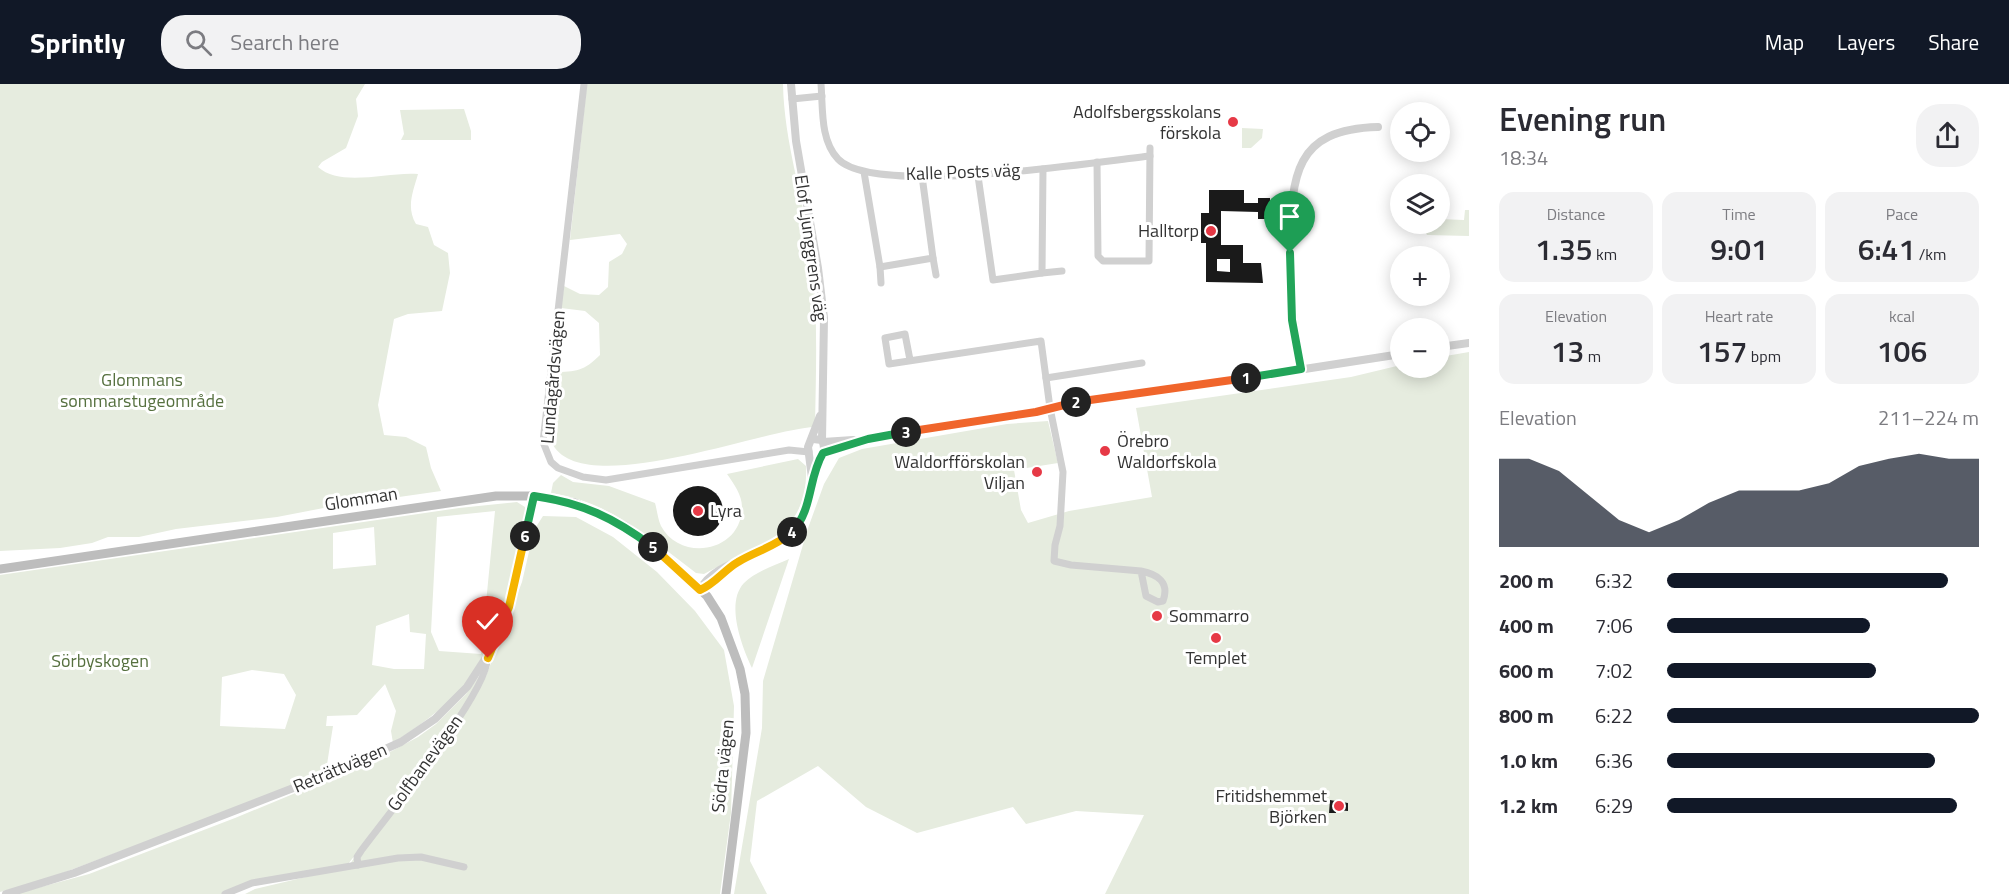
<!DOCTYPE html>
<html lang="en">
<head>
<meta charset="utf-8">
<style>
  :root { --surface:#fff; --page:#f2f2f3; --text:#2b2b33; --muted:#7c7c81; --accent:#111827 }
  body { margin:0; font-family:"Titillium Web",sans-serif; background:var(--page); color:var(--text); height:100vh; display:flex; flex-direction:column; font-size:22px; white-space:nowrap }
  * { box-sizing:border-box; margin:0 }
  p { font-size:20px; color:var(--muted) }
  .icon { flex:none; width:33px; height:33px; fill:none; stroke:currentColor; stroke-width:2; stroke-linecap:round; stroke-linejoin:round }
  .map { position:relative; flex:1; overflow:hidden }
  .panel { display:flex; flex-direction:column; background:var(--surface); width:540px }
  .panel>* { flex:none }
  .buttons { position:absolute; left:1390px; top:18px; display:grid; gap:12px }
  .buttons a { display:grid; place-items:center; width:60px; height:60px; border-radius:50%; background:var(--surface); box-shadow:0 3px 15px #0003; font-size:30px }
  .pin { position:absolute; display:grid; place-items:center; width:51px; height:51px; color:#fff; margin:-62px -26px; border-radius:50% 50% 50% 0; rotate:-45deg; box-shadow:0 0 6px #0007 }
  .pin .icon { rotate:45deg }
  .km { position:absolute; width:30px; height:30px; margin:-15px; border-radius:50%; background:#222; color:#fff; font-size:16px; line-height:30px; text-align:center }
  .round { display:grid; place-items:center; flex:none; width:63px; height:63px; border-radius:24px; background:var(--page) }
  .headline { display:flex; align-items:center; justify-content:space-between; height:102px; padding:0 30px }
  h1 { font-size:33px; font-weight:600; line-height:45px }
  .metrics { display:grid; grid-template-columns:repeat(3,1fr); gap:9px; height:102px; padding:6px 30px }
  .metrics div { display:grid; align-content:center; border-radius:15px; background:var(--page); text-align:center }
  .metrics b { font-size:30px; font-weight:600 }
  .metrics small { font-size:16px; font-weight:400 }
  .metrics p { font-size:16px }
  .chart { height:168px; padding:12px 30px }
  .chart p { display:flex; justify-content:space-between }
  .chart svg { width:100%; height:108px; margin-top:6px; fill:var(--accent); opacity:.7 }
  ul { padding:0 30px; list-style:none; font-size:20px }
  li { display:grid; grid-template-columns:96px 72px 1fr; align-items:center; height:45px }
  li i { height:15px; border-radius:8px; background:var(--accent) }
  header { display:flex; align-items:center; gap:36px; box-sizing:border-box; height:84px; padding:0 30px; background:var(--accent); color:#fff }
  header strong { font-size:28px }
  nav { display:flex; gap:33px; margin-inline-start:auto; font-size:21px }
  .search { width:420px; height:54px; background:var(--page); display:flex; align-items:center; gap:15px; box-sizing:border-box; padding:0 21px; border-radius:24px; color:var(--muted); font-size:22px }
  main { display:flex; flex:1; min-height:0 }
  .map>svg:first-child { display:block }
  .green { fill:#e6ecdf; fill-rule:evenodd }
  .building { fill:#1a1a1a; fill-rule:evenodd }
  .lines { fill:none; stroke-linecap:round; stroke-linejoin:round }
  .minor { stroke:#d0d0d0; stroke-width:7 }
  .tertiary { stroke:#d0d0d0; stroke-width:8 }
  .secondary { stroke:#bdbdbd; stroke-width:9 }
  .split-1-casing { stroke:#fff; stroke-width:12 }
  .split-2-casing { stroke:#fff; stroke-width:12 }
  .split-3-casing { stroke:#fff; stroke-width:12 }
  .split-4-casing { stroke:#fff; stroke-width:12 }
  .split-5-casing { stroke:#fff; stroke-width:12 }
  .split-6-casing { stroke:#fff; stroke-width:12 }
  .split-7-casing { stroke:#fff; stroke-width:12 }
  .split-1 { stroke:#22a559; stroke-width:8 }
  .split-2 { stroke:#f0652b; stroke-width:8 }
  .split-3 { stroke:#f0652b; stroke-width:8 }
  .split-4 { stroke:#22a559; stroke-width:8 }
  .split-5 { stroke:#f5b400; stroke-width:8 }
  .split-6 { stroke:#22a559; stroke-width:8 }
  .split-7 { stroke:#f5b400; stroke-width:8 }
  .poi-dot { fill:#e63946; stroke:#fff; stroke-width:2 }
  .labels { text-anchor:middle; stroke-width:6; stroke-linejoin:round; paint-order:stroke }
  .poi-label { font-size:18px; fill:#333; stroke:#fff; text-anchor:end }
  .street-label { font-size:18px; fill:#333; stroke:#fff }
  .park-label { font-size:18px; fill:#56703f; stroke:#fff }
</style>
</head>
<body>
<header>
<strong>Sprintly</strong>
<div class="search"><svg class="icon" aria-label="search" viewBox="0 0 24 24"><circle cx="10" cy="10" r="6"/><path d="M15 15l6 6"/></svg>Search here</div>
<nav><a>Map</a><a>Layers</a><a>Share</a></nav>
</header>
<main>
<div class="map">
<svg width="1469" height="810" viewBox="0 0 1469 810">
  <rect width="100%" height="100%" fill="#fff"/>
  <g class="green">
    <path d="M0,0h365l-9,15 2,17 -12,32 -24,14 -4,5c23,21 72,4 100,7 -5,18 -12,33 -2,50l12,3 6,18 14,8 2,20 -8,38 -34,3 -14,5 -16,86 6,30 22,2 20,10 5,21 10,23 -84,12 -18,1 -7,-5 2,7 -57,11 -101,12 -37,8h-31l-16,6 -32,5 -60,3z"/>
    <path d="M587,0h196c1,60 22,118 29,177 6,55 4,110 3,166 -52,2 -230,73 -262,18 -11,-19 -1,-52 1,-73 22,0 30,-1 46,-17l-1,-32 -14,-12 -24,-3 3,-22 16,8 19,1 9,-8 1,-25 13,-8 5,-10 -7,-10 -50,6z"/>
    <path d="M464,25l7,22v9h-70l3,-6 -4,-24z"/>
    <path d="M1242,44l21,1 -1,9 -11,10h-9z"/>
    <path d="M1465,126h4v26l-42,-1 -6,-11h19v-5l24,1z"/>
    <path d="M1469,268v542h-364l39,-79 -68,-4 -50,13 -13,-17 -96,26 -51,-26 -48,-41 -61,35 -7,60 17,33h-33l28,-166 1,-47 44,-150 17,-47 15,-26 23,-9 145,-25 41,-3 10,42 -44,7 7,40 7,13 41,-12 83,-14 -16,-89 215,-31 50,-12v3h39v-11z"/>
    <path d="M798,375l8,7c3,72 -50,79 -102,108l-8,-1c-45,-34 -87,-72 -145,-80l2,-10 8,-8 12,7 36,4 46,17c2,7 3,17 6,23 20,37 81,26 81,-19 0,-12 -8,-23 -15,-33z"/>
    <path d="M517,418l8,5c3,24 -16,102 -27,125 -9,16 -24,44 -37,57 -20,22 -44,38 -68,54l-2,-12 5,-20 -11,-27 -28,31 -30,1 -1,10h7l-7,45 -72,30 -210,79 -44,12v-317l459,-67zM495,427l-14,143 -42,-3 -8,-19 6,-115zM374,443l2,38 -43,4v-36zM409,530l1,18 16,2 -2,35h-30l-22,-4 4,-39zM252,586l32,4 12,21 -11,34 -65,-3 2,-49z"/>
    <path d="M543,432l33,1 37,20 44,35 38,39 29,39 10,56 -3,107 -11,81h-475l10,-5 93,-22 12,-18 -12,15 -65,11 -61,19h-207l74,-20 146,-56 140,-58 43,-23 18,-13 30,-30 19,-26 1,8 36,-94 12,-52z"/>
    <path d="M789,475l-37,109c-10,-21 -27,-65 -8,-85 11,-11 31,-18 45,-24z"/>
  </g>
  <g class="building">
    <path d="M1209,106h35v13h14v-5h12v21h-12v-7l-37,-1v34h22v18h18l2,20 -57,-1v-39h-5v-30h8zM1217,175h13v13l-13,-1z"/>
    <circle cx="698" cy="427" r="25"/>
    <path d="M1330,716l18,3v8l-12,-1v3h-7z"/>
  </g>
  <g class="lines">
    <g class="minor">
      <path d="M584,0l-41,358 8,20 7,6 25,9 23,3 183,-30 20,2"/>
      <path d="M821,0c2,24 -1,56 17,75 36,38 256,3 312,-3"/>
      <path d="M792,15l30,-3"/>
      <path d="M1097,78l1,94 5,5h46l1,-113"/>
      <path d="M864,88l16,95 53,-9 -11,-82"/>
      <path d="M978,92l15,104 49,-7 1,-104"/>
      <path d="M933,174l3,17"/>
      <path d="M880,183l1,16"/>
      <path d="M1042,189l20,-2"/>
      <path d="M910,276l-5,-26 -20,4 4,26 152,-23 9,67 13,64 -3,54 -5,19 -1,16 17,4 70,6 5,25 12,6 5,-1c7,-19 -6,-27 -22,-30"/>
      <path d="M1046,294l96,-15"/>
      <path d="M358,781l-1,-8 4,-6c23,-31 130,-163 126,-193"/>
      <path d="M225,810l27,-11 146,-25 23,-1 43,10"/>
    </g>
    <g class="tertiary">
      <path d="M791,0l5,57 22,127 6,50 -2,122"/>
      <path d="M1440,263l29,-4"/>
      <path d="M1301,285c-8,-42 -11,-81 -11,-123 2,-69 3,-117 88,-119"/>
      <path d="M823,358l30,-2"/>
      <path d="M823,369l45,-14 168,-27 34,-9 99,-13 232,-36"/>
      <path d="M812,394l-4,-31 12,-31"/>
      <path d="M700,506c18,-36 80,-30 104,-74 6,-13 7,-27 11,-41 3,-11 13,-25 7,-35l-9,-1"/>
      <path d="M700,506l8,-3 17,-15"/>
      <path d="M6,810l68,-21 258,-100 69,-31 34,-23 32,-32 26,-40 22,-60 19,-91"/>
    </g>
    <path class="secondary" d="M0,485l496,-73h38l41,7 50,23 44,34 38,36 14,22 19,51 5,25 1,39 -20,161"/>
  </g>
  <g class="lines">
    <g class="split-1-casing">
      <path id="split-1" d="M1246,294l55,-9 -9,-49 -2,-67"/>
    </g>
    <g class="split-2-casing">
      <path id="split-2" d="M1076,318l170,-24"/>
    </g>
    <g class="split-3-casing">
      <path id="split-3" d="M906,348l130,-20 40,-10"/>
    </g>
    <g class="split-4-casing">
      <path id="split-4" d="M792,448c21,-22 16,-54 31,-79l45,-14 38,-7"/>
    </g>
    <g class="split-5-casing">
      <path id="split-5" d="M653,463l47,43c15,-6 24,-20 38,-28 18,-11 37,-15 54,-30"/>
    </g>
    <g class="split-6-casing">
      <path id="split-6" d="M525,452l9,-40c49,7 80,22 119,51"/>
    </g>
    <g class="split-7-casing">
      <path id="split-7" d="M488,574l21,-51 16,-71"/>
    </g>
    <use href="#split-1" class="split-1"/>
    <use href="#split-2" class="split-2"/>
    <use href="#split-3" class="split-3"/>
    <use href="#split-4" class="split-4"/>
    <use href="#split-5" class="split-5"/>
    <use href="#split-6" class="split-6"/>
    <use href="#split-7" class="split-7"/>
  </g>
  <g class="poi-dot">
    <circle cx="1233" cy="38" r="6"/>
    <circle cx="1211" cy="147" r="6"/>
    <circle cx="1105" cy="367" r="6"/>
    <circle cx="1037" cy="388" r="6"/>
    <circle cx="698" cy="427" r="6"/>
    <circle cx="1157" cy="532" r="6"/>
    <circle cx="1216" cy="554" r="6"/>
    <circle cx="1339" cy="722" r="6"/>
  </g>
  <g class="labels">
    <g class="poi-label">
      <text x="1221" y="34">Adolfsbergsskolans<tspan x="1221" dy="21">förskola</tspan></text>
      <text x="1199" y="153">Halltorp</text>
      <text x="1117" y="363" text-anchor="start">Örebro<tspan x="1117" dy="21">Waldorfskola</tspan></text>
      <text x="1025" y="384">Waldorfförskolan<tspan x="1025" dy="21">Viljan</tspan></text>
      <text x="710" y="433" text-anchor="start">Lyra</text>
      <text x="1169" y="538" text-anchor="start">Sommarro</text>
      <text x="1216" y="580" text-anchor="middle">Templet</text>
      <text x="1327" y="718">Fritidshemmet<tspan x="1327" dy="21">Björken</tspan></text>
    </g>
    <g class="street-label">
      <text transform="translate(963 88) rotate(-2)" y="6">Kalle Posts väg</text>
      <text transform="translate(811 164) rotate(82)" y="6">Elof Ljunggrens väg</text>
      <text transform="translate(553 293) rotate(-85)" y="6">Lundagårdsvägen</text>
      <text transform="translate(361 415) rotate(-9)" y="6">Glomman</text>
      <text transform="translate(425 679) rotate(-54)" y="6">Golfbanevägen</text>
      <text transform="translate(723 682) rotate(-84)" y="6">Södra vägen</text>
      <text transform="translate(340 684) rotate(-23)" y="6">Reträttvägen</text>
    </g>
    <g class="park-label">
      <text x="142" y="302">Glommans<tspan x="142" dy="21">sommarstugeområde</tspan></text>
      <text x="100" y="583">Sörbyskogen</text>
    </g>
  </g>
</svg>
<div class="buttons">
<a><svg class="icon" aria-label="locate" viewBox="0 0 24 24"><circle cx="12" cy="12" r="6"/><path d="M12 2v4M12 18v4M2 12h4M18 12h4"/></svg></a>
<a><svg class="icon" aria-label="layers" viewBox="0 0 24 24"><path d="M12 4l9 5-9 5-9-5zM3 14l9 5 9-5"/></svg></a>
<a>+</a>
<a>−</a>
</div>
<div class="pin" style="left:1290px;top:169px;background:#1e9e55"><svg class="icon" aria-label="arrive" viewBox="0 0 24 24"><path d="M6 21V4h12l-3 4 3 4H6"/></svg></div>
<div class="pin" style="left:488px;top:574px;background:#d93025"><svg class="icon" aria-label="check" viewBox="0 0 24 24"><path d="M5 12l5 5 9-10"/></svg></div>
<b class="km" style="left:1246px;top:294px">1</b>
<b class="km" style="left:1076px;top:318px">2</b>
<b class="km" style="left:906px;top:348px">3</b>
<b class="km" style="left:792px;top:448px">4</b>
<b class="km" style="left:653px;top:463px">5</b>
<b class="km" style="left:525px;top:452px">6</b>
</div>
<section class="panel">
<div class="headline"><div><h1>Evening run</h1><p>18:34</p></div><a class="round"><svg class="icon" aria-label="share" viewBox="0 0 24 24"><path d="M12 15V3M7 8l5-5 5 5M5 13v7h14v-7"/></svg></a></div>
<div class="metrics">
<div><p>Distance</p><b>1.35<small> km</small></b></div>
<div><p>Time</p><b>9:01</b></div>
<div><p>Pace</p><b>6:41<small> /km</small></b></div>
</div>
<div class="metrics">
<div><p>Elevation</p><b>13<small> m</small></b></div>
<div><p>Heart rate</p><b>157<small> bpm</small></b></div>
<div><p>kcal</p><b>106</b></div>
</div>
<div class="chart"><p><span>Elevation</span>211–224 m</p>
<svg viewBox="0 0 160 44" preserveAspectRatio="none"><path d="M0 44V8L10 8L20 13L30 23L40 33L50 38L60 33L70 26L80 21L90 21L100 21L110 18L120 11L130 8L140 6L150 8L160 8V44z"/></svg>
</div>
<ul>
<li><b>200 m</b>6:32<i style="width:90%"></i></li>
<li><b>400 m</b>7:06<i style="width:65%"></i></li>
<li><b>600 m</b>7:02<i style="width:67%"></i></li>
<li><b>800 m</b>6:22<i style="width:100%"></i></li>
<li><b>1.0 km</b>6:36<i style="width:86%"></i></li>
<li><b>1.2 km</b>6:29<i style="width:93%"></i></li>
</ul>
</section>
</main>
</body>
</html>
